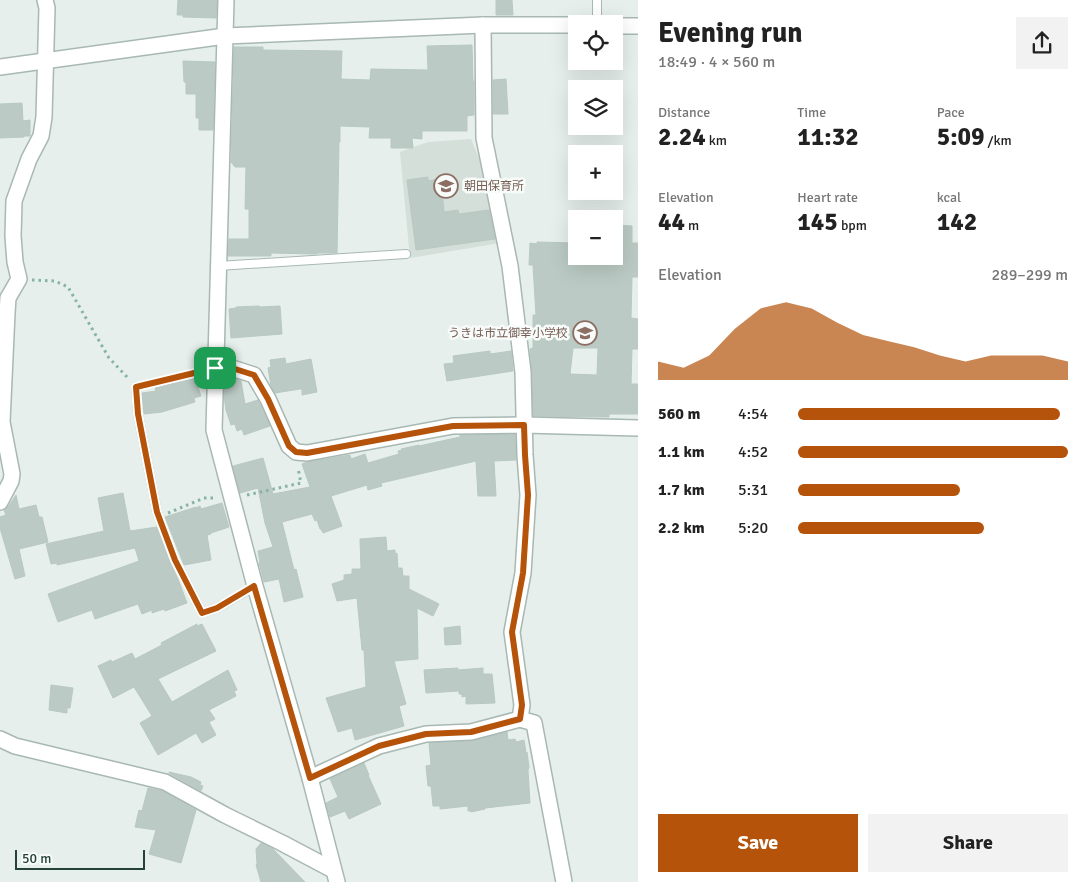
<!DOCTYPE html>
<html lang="en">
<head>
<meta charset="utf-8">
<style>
  :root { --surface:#fff; --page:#f2f2f2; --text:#222; --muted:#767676; --accent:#b45309 }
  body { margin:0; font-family:Signika,"Noto Sans JP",sans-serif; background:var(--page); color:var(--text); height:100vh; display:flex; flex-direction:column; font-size:19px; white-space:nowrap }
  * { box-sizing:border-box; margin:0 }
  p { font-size:16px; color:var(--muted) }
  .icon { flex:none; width:28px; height:28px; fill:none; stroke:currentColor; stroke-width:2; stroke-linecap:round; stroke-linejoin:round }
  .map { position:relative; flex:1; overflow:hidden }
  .sheet { display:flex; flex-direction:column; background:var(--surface); width:450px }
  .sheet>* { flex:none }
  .tools { position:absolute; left:568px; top:15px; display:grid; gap:10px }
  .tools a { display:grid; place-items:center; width:55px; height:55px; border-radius:0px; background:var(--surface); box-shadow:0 5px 20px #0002; font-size:25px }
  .scale { position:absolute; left:15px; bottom:12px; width:130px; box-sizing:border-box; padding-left:5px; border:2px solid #24423a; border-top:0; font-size:14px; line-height:18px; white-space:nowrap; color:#24423a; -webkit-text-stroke:4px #f7fbf9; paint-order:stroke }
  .pin { position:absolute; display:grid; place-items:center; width:42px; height:42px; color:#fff; margin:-21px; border-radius:10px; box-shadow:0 2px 8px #0006 }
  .round { display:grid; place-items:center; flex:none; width:52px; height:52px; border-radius:0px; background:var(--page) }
  .headline { display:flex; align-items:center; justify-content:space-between; height:85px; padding:0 20px }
  h1 { font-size:28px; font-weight:700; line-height:38px }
  .stats { display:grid; grid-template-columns:repeat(3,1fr); gap:8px; height:85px; padding:5px 20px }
  .stats div { display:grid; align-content:center }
  .stats b { font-size:25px; font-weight:700 }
  .stats small { font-size:14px; font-weight:400 }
  .stats p { font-size:14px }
  .chart { height:140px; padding:10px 20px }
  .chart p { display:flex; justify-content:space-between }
  .chart svg { width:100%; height:90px; margin-top:5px; fill:var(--accent); opacity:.7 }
  .button { display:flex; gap:10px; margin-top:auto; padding:10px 20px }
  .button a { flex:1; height:58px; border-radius:0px; background:var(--accent); color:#fff; font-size:20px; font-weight:700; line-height:58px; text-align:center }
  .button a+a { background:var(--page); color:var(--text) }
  ul { padding:0 20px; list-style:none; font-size:16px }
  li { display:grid; grid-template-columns:80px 60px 1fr; align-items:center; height:38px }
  li i { height:12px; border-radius:6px; background:var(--accent) }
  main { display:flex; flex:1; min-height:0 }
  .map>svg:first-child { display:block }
  .built { fill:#d4dfda }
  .building { fill:#bbcac4; stroke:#b8c9c2; fill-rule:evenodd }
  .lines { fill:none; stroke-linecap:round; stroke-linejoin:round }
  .service-casing { stroke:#a8b8b2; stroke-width:10 }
  .minor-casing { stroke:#a8b8b2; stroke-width:18 }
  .path { stroke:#86b3a5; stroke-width:3; stroke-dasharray:2.5 4; stroke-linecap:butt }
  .service { stroke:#fff; stroke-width:8 }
  .minor { stroke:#fff; stroke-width:15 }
  .route-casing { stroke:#fff; stroke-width:10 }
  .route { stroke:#b45309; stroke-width:6 }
  .labels { text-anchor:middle; stroke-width:5; stroke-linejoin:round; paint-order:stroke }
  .education-label { font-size:12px; fill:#785e54; stroke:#f7fbf9; text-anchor:start }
</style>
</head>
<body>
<main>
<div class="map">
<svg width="638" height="882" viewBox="0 0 638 882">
  <rect width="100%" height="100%" fill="#e6efeb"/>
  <path class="built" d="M471,139l14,34 15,70 -90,15 -10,-106 28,-10z"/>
  <g class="building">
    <path d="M178,0h39l-1,18 -33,-1v-2h-6z"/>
    <path d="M496,0h16l1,15h-17z"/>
    <path d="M472,45l1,36h1v34l-7,1v15h-45v8l-10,-1 1,10h-22v-10h-22l1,-11 -30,-1v16h-1l-2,111h-20v1h-4l-42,-1v3h-43l1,-17h20v-30h-4l1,-42h-11l-4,-5 3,-115h29v3l79,1 -1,28 29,1 1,-11 57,1 -1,-24z"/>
    <path d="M183,61l32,1 -2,68h-14v-12h-3v-24h-10v-12h-2z"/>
    <path d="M506,79l2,35h-15v-34z"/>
    <path d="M22,103l1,18 7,-1v16h-6v1l-24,1v-34z"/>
    <path d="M428,177v4l10,-2v2h3l3,31 14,-2 1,4 30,-4 6,29 -79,11 -9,-70z"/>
    <path d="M614,225l18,1v17h6v34h-6l-1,41 7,1v30h-6l-1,35h7v30h-29v3l-76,-1 -1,-44 -2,-23 3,-1v-33h3l-3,-50h-4l1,-22 7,1v-2l39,1v13h38zM573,348h25l-1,27 -27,-1z"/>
    <path d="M259,306l1,1 20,-1 2,28 -51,4 -2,-29 7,-1v-1z"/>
    <path d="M490,351v3l21,-3 2,20 -66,10 -3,-17 10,-1 -1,-7z"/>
    <path d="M285,358l1,6 25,-5 6,33 -15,3v-6h-2l-25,4 -4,-7 -3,-18 3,-1 -1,-7z"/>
    <path d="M225,377h6l10,4 4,23 13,-4 12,26 -26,9 -2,-6 -5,2 -2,-7 -4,1 -5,-15 -2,-14z"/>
    <path d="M195,378l6,18 -7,2 1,4 -33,10 -18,2 -2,-21 14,-2 -1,-3 31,-9 1,1z"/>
    <path d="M515,434l1,26 -22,1 2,35h-18l-2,-35 -95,22 1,3 -14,4 -1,-5 -36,11 11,30 -19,7 -2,-4h-1l-3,-9 -2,1 -3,-7 -30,8 12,48 2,-1 7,28 -19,5 -5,-23 -15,3 -5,-19h1l-2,-12 15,-4 -8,-24 -7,-35 -18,5 -7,-27 30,-8 10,36 37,-7 -8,-23 5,-2 43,-7 1,4 14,-5 3,9 31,-9 -1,-3 4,-1 -1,-1 18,-4v1l41,-9v-2z"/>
    <path d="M123,493l7,38 27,-4 13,35 8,17 9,24 -22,8 -1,-2 -12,4v-3l-10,4 -4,-10 -43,15 -3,-9 -34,12 -10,-28 91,-33 -4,-13 -78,17v-2l-6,1 -5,-20 58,-13 -6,-33z"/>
    <path d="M16,495l3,14 17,-4 3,12h3l6,25 -29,7 6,27 -10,3 -15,-51v-11l6,-2 -2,-5 4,-3z"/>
    <path d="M222,503l7,24 -18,6v1l-4,1 4,25 -27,5 -19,-48 31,-10v1l4,-2 1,3z"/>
    <path d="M386,537l1,14 8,-1v4l2,-1 1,15h4l1,8h6v13l30,15 -6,12 -16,-8 1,51 -24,2 12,43 -7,2 5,20 -49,14 -3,-12 -14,4 -12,-34 40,-11 -2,-37h-2l-5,-52 -20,3 -5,-17 12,-4v-5l8,-1v-5h9l-1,-30z"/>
    <path d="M197,624v2l5,-2 14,27 -58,28 14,23 56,-32 9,20 -3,1 2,5 -27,14 6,9 -6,3 7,13 -14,8 -6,-10 -38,22 -18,-32 12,-7 -18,-29 -21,11 -15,-32 13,-6 1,2 20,-9 3,6 27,-14 -1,-2z"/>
    <path d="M460,626l1,18 -16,1 -1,-17z"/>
    <path d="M458,668v2l25,-2v6h9l3,29 -29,1v-8l-4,1v-3h-3v-3l-33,2 -2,-23z"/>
    <path d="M51,685l22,3 -3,20h-3v5l-18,-3z"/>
    <path d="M507,732l1,8 7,-1 1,3 8,-2 2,13 1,-1 2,15 -1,3 2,33 -45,5v1l-14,3 -1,-1h-2v-5l-28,3v-3h-7l-2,-20h-3l-2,-20 5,-1 -2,-22 43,-2z"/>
    <path d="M364,763l5,12h-1l13,29 -32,15 -4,-8 -15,6 -4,-14 12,-6 -8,-18z"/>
    <path d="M169,772l22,5 10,5 -1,3 3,1 -2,5 -32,-18z"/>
    <path d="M148,788l14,3 34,19 -15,53 -32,-9 7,-24 -21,-3 4,-17 3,1z"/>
    <path d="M261,843l12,6 32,33h-44l-5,-17 1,-1 -1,-15z"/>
  </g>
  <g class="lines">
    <g class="service-casing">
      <g id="service">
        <path d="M597,24v-24"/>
        <path d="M218,266l188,-12"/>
        <path d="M136,387l2,27 19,98 18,48 27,53 15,-5 38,-22"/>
      </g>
    </g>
    <g class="minor-casing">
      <g id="minor">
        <path d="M226,0l-12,430 41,156 55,192 27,104"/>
        <path d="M614,26h24"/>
        <path d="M0,67l225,-31 258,-11h93"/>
        <path d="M215,368h17l22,7 14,24 21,47 7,6 11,1 146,-27 71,-1 114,3"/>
        <path d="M0,502l11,-21 1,-7 -10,-52 5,-109 1,-15 11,-19 -4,-17 -2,-26 1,-35 15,-42 12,-23 3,-19 3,-109 -2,-8"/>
        <path d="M520,719l14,4 30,159"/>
        <path d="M0,739l15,7 150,36 60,33 57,28 51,27"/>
        <path d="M310,778l69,-32 47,-12 45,-2 49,-13 2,-14 -10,-73 11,-59 5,-78 -3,-40 -2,-83 -13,-106 -26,-128 -1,-113"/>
      </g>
    </g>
    <g class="path">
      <path d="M32,280l23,1 13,6 41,71 19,20"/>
      <path d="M147,384l55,-13"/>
      <path d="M247,495l54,-12 -3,-15"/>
      <path d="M168,513l36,-15h12"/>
    </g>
    <use href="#service" class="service"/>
    <use href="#minor" class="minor"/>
  </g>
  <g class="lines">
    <g class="route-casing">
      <path id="route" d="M215,368h17l22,7 14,24 21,47 7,6 11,1 146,-27 71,-1 1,30 3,40 -5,78 -11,59 10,73 -2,14 -49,13 -45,2 -47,12 -69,32 -56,-192 -37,22 -15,5 -27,-53 -18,-48 -19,-98 -2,-27z"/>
    </g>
    <use href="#route" class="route"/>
  </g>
  <defs>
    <g id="school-ring" transform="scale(1.25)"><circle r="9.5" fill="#f7fbf9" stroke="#8d6e63" stroke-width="1.5"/><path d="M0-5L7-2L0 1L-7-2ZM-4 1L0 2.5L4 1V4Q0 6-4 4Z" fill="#8d6e63"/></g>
  </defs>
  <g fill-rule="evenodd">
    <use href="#school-ring" x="446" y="186"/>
    <use href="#school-ring" x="585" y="333"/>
  </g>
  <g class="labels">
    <g class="education-label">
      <text x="464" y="190">朝田保育所</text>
      <text x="568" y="337" text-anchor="end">うきは市立御幸小学校</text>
    </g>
  </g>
</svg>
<div class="tools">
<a><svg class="icon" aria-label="locate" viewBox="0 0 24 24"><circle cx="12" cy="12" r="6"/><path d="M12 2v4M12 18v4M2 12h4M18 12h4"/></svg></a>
<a><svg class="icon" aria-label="layers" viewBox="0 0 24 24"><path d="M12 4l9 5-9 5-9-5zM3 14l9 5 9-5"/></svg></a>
<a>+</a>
<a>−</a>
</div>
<div class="scale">50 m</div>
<div class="pin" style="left:215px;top:368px;background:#1e9e55"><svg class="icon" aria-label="arrive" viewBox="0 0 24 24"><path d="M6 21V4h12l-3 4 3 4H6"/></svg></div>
</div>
<section class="sheet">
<div class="headline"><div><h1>Evening run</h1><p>18:49 · 4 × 560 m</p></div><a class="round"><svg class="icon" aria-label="share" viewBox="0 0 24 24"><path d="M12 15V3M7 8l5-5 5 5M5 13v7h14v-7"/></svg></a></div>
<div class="stats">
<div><p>Distance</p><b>2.24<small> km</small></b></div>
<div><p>Time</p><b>11:32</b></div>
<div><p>Pace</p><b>5:09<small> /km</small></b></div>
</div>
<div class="stats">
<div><p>Elevation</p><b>44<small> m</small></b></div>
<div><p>Heart rate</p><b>145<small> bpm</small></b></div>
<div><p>kcal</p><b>142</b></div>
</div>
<div class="chart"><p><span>Elevation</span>289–299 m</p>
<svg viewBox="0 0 160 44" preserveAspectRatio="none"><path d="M0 44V35L10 38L20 32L30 19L40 9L50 6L60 9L70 16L80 22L90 25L100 28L110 32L120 35L130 32L140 32L150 32L160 35V44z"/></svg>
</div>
<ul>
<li><b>560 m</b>4:54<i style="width:97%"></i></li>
<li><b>1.1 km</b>4:52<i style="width:100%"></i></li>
<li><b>1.7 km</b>5:31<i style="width:60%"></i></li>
<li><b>2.2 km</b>5:20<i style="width:69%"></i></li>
</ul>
<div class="button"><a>Save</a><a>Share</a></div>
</section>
</main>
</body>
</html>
